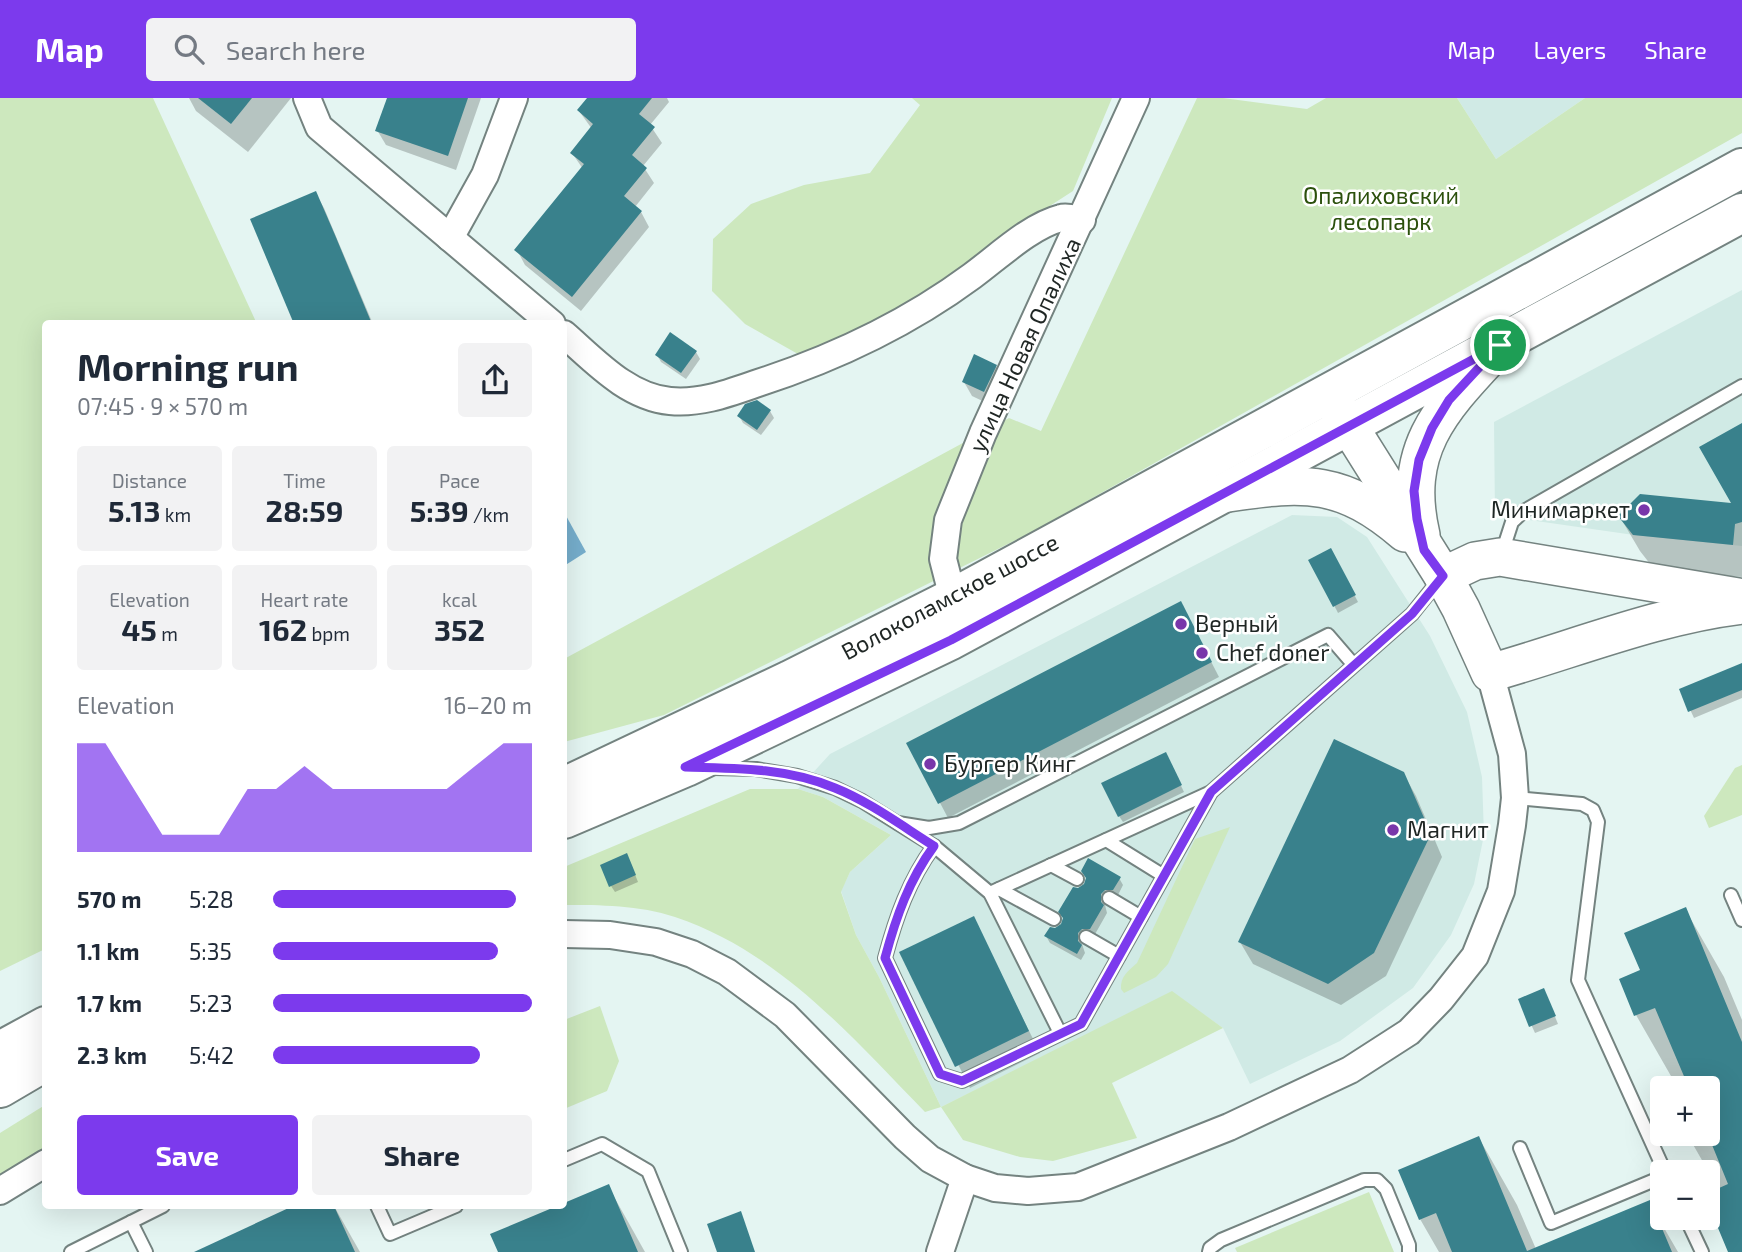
<!DOCTYPE html>
<html lang="en">
<head>
<meta charset="utf-8">
<style>
  :root { --surface:#fff; --page:#f2f2f3; --text:#1f2937; --muted:#747a83; --accent:#7c3aed }
  body { margin:0; font-family:"Exo 2",sans-serif; background:var(--page); color:var(--text); height:100vh; display:flex; flex-direction:column; font-size:26px; white-space:nowrap }
  * { box-sizing:border-box; margin:0 }
  p { font-size:23px; color:var(--muted) }
  .icon { flex:none; width:38px; height:38px; fill:none; stroke:currentColor; stroke-width:2; stroke-linecap:round; stroke-linejoin:round }
  .map { position:relative; flex:1; overflow:hidden }
  .panel { position:absolute; left:42px; top:222px; width:525px; height:889px; display:flex; flex-direction:column; background:var(--surface); border-radius:7px; box-shadow:0 7px 28px #0002 }
  .panel>* { flex:none }
  .fabs { position:absolute; left:1650px; top:978px; display:grid; gap:14px }
  .fabs a { display:grid; place-items:center; width:70px; height:70px; border-radius:7px; background:var(--surface); box-shadow:0 7px 28px #0002; font-size:35px }
  .pin { position:absolute; display:grid; place-items:center; width:60px; height:60px; color:#fff; margin:-30px; border:4px solid #fff; border-radius:50%; box-shadow:0 2px 7px #0007 }
  .round { display:grid; place-items:center; flex:none; width:74px; height:74px; border-radius:7px; background:var(--page) }
  .overview { display:flex; align-items:center; justify-content:space-between; height:119px; padding:0 35px }
  h1 { font-size:38px; font-weight:700; line-height:52px }
  .metrics { display:grid; grid-template-columns:repeat(3,1fr); gap:10px; height:119px; padding:7px 35px }
  .metrics div { display:grid; align-content:center; border-radius:7px; background:var(--page); text-align:center }
  .metrics b { font-size:30px; font-weight:700 }
  .metrics small { font-size:19px; font-weight:400 }
  .metrics p { font-size:19px }
  .chart { height:196px; padding:14px 35px }
  .chart p { display:flex; justify-content:space-between }
  .chart svg { width:100%; height:126px; margin-top:7px; fill:var(--accent); opacity:.7 }
  .cta { display:flex; gap:14px; margin-top:auto; padding:14px 35px }
  .cta a { flex:1; height:80px; border-radius:7px; background:var(--accent); color:#fff; font-size:28px; font-weight:700; line-height:80px; text-align:center }
  .cta a+a { background:var(--page); color:var(--text) }
  ul { padding:0 35px; list-style:none; font-size:23px }
  li { display:grid; grid-template-columns:112px 84px 1fr; align-items:center; height:52px }
  li i { height:18px; border-radius:9px; background:var(--accent) }
  header { display:flex; align-items:center; gap:42px; box-sizing:border-box; height:98px; padding:0 35px; background:var(--accent); color:#fff }
  header strong { font-size:33px }
  nav { display:flex; gap:38px; margin-inline-start:auto; font-size:24px }
  .search { width:490px; height:63px; background:var(--page); display:flex; align-items:center; gap:18px; box-sizing:border-box; padding:0 24px; border-radius:7px; color:var(--muted); font-size:26px }
  .map>svg:first-child { display:block }
  .built { fill:#d0eae5 }
  .green { fill:#cde8be }
  .water { fill:#76aecc }
  .shadow { fill:#0003 }
  .building { fill:#39818c }
  .lines { fill:none; stroke-linecap:round; stroke-linejoin:round }
  .lane-casing { stroke:#748380; stroke-width:16 }
  .street-casing { stroke:#748380; stroke-width:30 }
  .secondary-casing { stroke:#748380; stroke-width:40 }
  .primary-casing { stroke:#748380; stroke-width:42 }
  .lane { stroke:#fff; stroke-width:12 }
  .street { stroke:#fff; stroke-width:26 }
  .secondary { stroke:#fff; stroke-width:37 }
  .primary { stroke:#fff; stroke-width:38 }
  .route-casing { stroke:#fff; stroke-width:14 }
  .route { stroke:#7c3aed; stroke-width:9 }
  .poi-dot { fill:#7936aa; stroke:#fff; stroke-width:2.5 }
  .labels { text-anchor:middle; stroke-width:5; stroke-linejoin:round; paint-order:stroke }
  .park-label { font-size:23px; fill:#2b500c; stroke:#fff }
  .street-label { font-size:23px; fill:#1f2624; stroke:#fff }
  .poi-label { font-size:23px; fill:#1f2624; stroke:#fff; text-anchor:start }
</style>
</head>
<body>
<header>
<strong>Map</strong>
<div class="search"><svg class="icon" aria-label="search" viewBox="0 0 24 24"><circle cx="10" cy="10" r="6"/><path d="M15 15l6 6"/></svg>Search here</div>
<nav><a>Map</a><a>Layers</a><a>Share</a></nav>
</header>
<div class="map">
<svg width="1742" height="1154" viewBox="0 0 1742 1154">
  <rect width="100%" height="100%" fill="#e4f5f2"/>
  <g class="built">
    <path d="M1457,0h128l-89,61z"/>
    <path d="M1742,192v256l-108,-11 -139,-20 -1,-93z"/>
    <path d="M1292,417l45,2 30,20 63,99 37,76 15,65 2,58 -10,49 -23,51 -38,53 -73,53 -90,43 -27,-56 -51,-36 -231,115 -62,-130 -23,-42 -15,-44 9,-19 41,-37 -68,-38 -25,-8 32,-35z"/>
  </g>
  <g class="green">
    <path d="M0,0h153l104,226h-211l-1,625 -45,22z"/>
    <path d="M912,0h200l-39,93 -48,31 -96,70 -124,66 -60,-34 -33,-33 1,-52 38,-35 53,-19 66,-12 50,-68z"/>
    <path d="M1197,0h26l84,11 19,-11h131l39,61 89,-61h157v35l-712,400 -366,182 -100,27v-83l445,-241 32,13z"/>
    <path d="M1742,667v50l-33,13 -5,-12 31,-48z"/>
    <path d="M750,691h48l25,8 68,38 -41,37 -9,20 15,43 23,42 62,130 231,-116 51,37 -111,55 25,55 -84,23 -33,-4 -57,-17 -22,-33 -16,5c-75,-77 -146,-160 -250,-195 -36,-12 -75,-12 -111,-12v-38z"/>
    <path d="M1230,729l-62,137 -12,13 -32,16 -3,-4c-1,-12 7,-18 16,-26l58,-124z"/>
    <path d="M600,908l19,55 -12,30 -43,18v-89z"/>
    <path d="M45,1007v46l-45,29v-47z"/>
    <path d="M1369,1094l25,60h-157l-2,-4z"/>
  </g>
  <path class="water" d="M564,414l22,40 -22,14z"/>
  <g class="shadow">
    <path d="M189,0h102l-43,54 -52,-41z"/>
    <path d="M389,0h92l-25,72 -70,-25 -9,-15z"/>
    <path d="M589,0h78l2,4 -19,23 12,18 -19,23 11,17 -19,24 6,5 8,15 -68,84 -56,-46 -8,-15 66,-81 -11,-16 20,-24 -13,-18z"/>
    <path d="M315,95l9,15 49,116h-77z"/>
    <path d="M696,254l4,7 -14,20 -25,-17 -4,-7z"/>
    <path d="M996,268l8,15 -11,25 -21,-10 -8,-14z"/>
    <path d="M770,313l4,7 -13,17 -18,-12 -4,-7z"/>
    <path d="M1742,327v152l-88,-8 -14,-18 -20,-34 114,-12z"/>
    <path d="M1331,452l27,52 -20,11 -27,-53z"/>
    <path d="M1188,519l31,60 -271,141 -39,-74z"/>
    <path d="M1742,575v25l-48,20 -13,-28z"/>
    <path d="M1169,663l15,31 -61,30 -4,-6z"/>
    <path d="M1403,675l13,23 26,61 -56,119 -45,29 -88,-41 -13,-22z"/>
    <path d="M630,764l8,20 -23,10 -4,-6z"/>
    <path d="M1119,780l4,7 -6,12 -13,4 3,12 -13,23 -8,-1 -5,6 4,12 -4,7 -31,-17 -4,-7 17,-11 15,-36z"/>
    <path d="M1685,811l39,68 18,43v232h-12l-22,-52v-5l11,-5 -32,-56h21v-46h-34l14,-6 -2,-4 -11,5 -39,-68 -15,-35 21,-9z"/>
    <path d="M973,820l67,135 -70,35 -68,-135z"/>
    <path d="M1547,899l11,27 -23,9 -15,-33z"/>
    <path d="M1479,1040l38,67 19,44 113,-47 29,50h-239l-19,-33z"/>
    <path d="M608,1088l37,66h-145l-7,-17z"/>
    <path d="M297,1108h37l26,46h-142l-3,-8z"/>
  </g>
  <g class="building">
    <path d="M198,0h54l-21,26z"/>
    <path d="M387,0h81l-20,58 -73,-25z"/>
    <path d="M587,0h65l-13,16 16,13 -23,28 15,13 -23,28 18,15 -70,86 -58,-47 70,-86 -14,-11 23,-29 -16,-14z"/>
    <path d="M316,93l19,44 37,89h-78l-44,-105z"/>
    <path d="M670,234l27,19 -16,22 -26,-18z"/>
    <path d="M974,256l23,11 -13,27 -22,-10z"/>
    <path d="M757,302l14,10 -14,20 -20,-14 8,-12z"/>
    <path d="M1742,325v99l-7,2 -2,21 -100,-10 -15,-19 22,-22 91,9 -32,-56z"/>
    <path d="M1331,450l25,47 -23,12 -25,-47z"/>
    <path d="M1181,503l31,61 -274,142 -32,-61z"/>
    <path d="M1742,565v27l-54,22 -9,-23z"/>
    <path d="M1334,641l70,33 27,62 -57,119 -46,31 -90,-42z"/>
    <path d="M1166,654l16,33 -64,32 -17,-34z"/>
    <path d="M627,755l9,22 -27,12 -9,-22z"/>
    <path d="M1088,760l33,19 -8,13h-8l-4,4v8l3,3 -14,24h-8l-4,4v8l4,4 -5,9 -33,-18 6,-9 5,1 6,-4 2,-6 -5,-6 15,-25 5,1 6,-4 2,-6 -5,-7z"/>
    <path d="M1686,809l56,135v210h-14l-20,-48v-11l20,-9 -20,-49v-47h-19l-34,-80 -21,8 -15,-37 21,-9 -16,-37z"/>
    <path d="M974,818l55,115 -74,36 -56,-115z"/>
    <path d="M1544,890l12,28 -27,11 -11,-28z"/>
    <path d="M1479,1038l48,115 123,-51 22,52h-220l-16,-39 -17,7 -21,-50z"/>
    <path d="M609,1086l29,68h-140l-8,-18 67,-28h7v-3z"/>
    <path d="M293,1108h41l21,46h-161z"/>
    <path d="M741,1113l14,41h-38l-10,-28z"/>
  </g>
  <g class="lines">
    <g class="lane-casing">
      <g id="lane">
        <path d="M1502,455l10,-31 12,-11 218,-125"/>
        <path d="M714,670l42,1 41,7 38,12 27,13 72,45 56,47 70,140"/>
        <path d="M1515,700l67,6 11,6 5,12 -20,158 87,192"/>
        <path d="M898,725l31,5 30,-5 369,-188 25,29"/>
        <path d="M1106,742l58,36"/>
        <path d="M934,748c-25,34 -38,71 -49,112l55,116 22,7 119,-57 130,-232"/>
        <path d="M1051,767l26,14"/>
        <path d="M999,791l55,30"/>
        <path d="M990,795l221,-101 201,-178 28,-35"/>
        <path d="M1731,797l11,25"/>
        <path d="M1109,800l32,19"/>
        <path d="M1086,839l33,19"/>
        <path d="M1520,1050l31,75 111,-46"/>
        <path d="M564,1062l38,-16 46,27 33,81"/>
        <path d="M377,1108l13,28 66,-28"/>
        <path d="M1686,1120l16,34"/>
        <path d="M131,1124l15,30"/>
        <path d="M71,1154l92,-46"/>
        <path d="M1209,1154l1,-4 11,-8 143,-60h13l9,9 23,56v7"/>
      </g>
    </g>
    <g class="street-casing">
      <g id="street">
        <path d="M307,0l12,29 233,197"/>
        <path d="M450,140l35,-63 29,-77"/>
        <path d="M564,236c30,26 63,63 106,67 31,3 59,-8 88,-18 77,-25 149,-59 214,-107 26,-19 58,-50 89,-58 6,-2 14,1 21,2"/>
        <path d="M953,500l-10,-39 5,-39 35,-87 153,-335"/>
        <path d="M564,836l46,1 46,7 36,12 35,18 58,43 120,122 25,22 35,19 30,10 33,3 50,-4 151,-60 121,-57 59,-38 32,-33 34,-43 26,-65 11,-66 3,-27 -3,-44 -22,-81"/>
        <path d="M0,1093l46,-28"/>
        <path d="M940,1154l25,-74"/>
      </g>
    </g>
    <g class="secondary-casing">
      <g id="secondary">
        <path d="M1332,301l111,177 18,33 29,64c82,-23 167,-58 252,-68"/>
        <path d="M1228,395c78,-12 115,-13 177,40"/>
        <path d="M1421,437c-20,-86 20,-126 75,-185"/>
        <path d="M1443,478l32,-15 25,-4 238,40"/>
      </g>
    </g>
    <g class="primary-casing">
      <g id="primary">
        <path d="M564,689l226,-107 163,-82 789,-430"/>
        <path d="M564,721l122,-52 265,-127 791,-427"/>
        <path d="M0,953l46,-25"/>
        <path d="M0,990l46,-27"/>
      </g>
    </g>
    <use href="#lane" class="lane"/>
    <use href="#street" class="street"/>
    <use href="#secondary" class="secondary"/>
    <use href="#primary" class="primary"/>
  </g>
  <g class="lines">
    <g class="route-casing">
      <path id="route" d="M1500,247l-51,55 -17,28 -13,32 -5,31 3,28 7,31 19,26 -31,38 -201,178 -130,232 -119,57 -22,-7 -55,-116c11,-41 24,-78 49,-112 -32,-20 -64,-44 -99,-58 -47,-20 -99,-20 -150,-21l266,-127z"/>
    </g>
    <use href="#route" class="route"/>
  </g>
  <g class="poi-dot">
    <circle cx="1644" cy="412" r="7"/>
    <circle cx="1181" cy="526" r="7"/>
    <circle cx="1202" cy="555" r="7"/>
    <circle cx="930" cy="666" r="7"/>
    <circle cx="1393" cy="732" r="7"/>
  </g>
  <g class="labels">
    <g class="park-label">
      <text x="1381" y="106">Опалиховский<tspan x="1381" dy="26">лесопарк</tspan></text>
    </g>
    <g class="street-label">
      <text transform="translate(1025 247) rotate(-65)" y="8">улица Новая Опалиха</text>
      <text transform="translate(950 499) rotate(-28)" y="8">Волоколамское шоссе</text>
    </g>
    <g class="poi-label">
      <text x="1630" y="420" text-anchor="end">Минимаркет</text>
      <text x="1195" y="534">Верный</text>
      <text x="1216" y="563">Chef doner</text>
      <text x="944" y="674">Бургер Кинг</text>
      <text x="1407" y="740">Магнит</text>
    </g>
  </g>
</svg>
<div class="fabs">
<a>+</a>
<a>−</a>
</div>
<div class="pin" style="left:1500px;top:247px;background:#1e9e55"><svg class="icon" aria-label="arrive" viewBox="0 0 24 24"><path d="M6 21V4h12l-3 4 3 4H6"/></svg></div>
<section class="panel">
<div class="overview"><div><h1>Morning run</h1><p>07:45 · 9 × 570 m</p></div><a class="round"><svg class="icon" aria-label="share" viewBox="0 0 24 24"><path d="M12 15V3M7 8l5-5 5 5M5 13v7h14v-7"/></svg></a></div>
<div class="metrics">
<div><p>Distance</p><b>5.13<small> km</small></b></div>
<div><p>Time</p><b>28:59</b></div>
<div><p>Pace</p><b>5:39<small> /km</small></b></div>
</div>
<div class="metrics">
<div><p>Elevation</p><b>45<small> m</small></b></div>
<div><p>Heart rate</p><b>162<small> bpm</small></b></div>
<div><p>kcal</p><b>352</b></div>
</div>
<div class="chart"><p><span>Elevation</span>16–20 m</p>
<svg viewBox="0 0 160 44" preserveAspectRatio="none"><path d="M0 44V6L10 6L20 22L30 38L40 38L50 38L60 22L70 22L80 14L90 22L100 22L110 22L120 22L130 22L140 14L150 6L160 6V44z"/></svg>
</div>
<ul>
<li><b>570 m</b>5:28<i style="width:94%"></i></li>
<li><b>1.1 km</b>5:35<i style="width:87%"></i></li>
<li><b>1.7 km</b>5:23<i style="width:100%"></i></li>
<li><b>2.3 km</b>5:42<i style="width:80%"></i></li>
</ul>
<div class="cta"><a>Save</a><a>Share</a></div>
</section>
</div>
</body>
</html>
